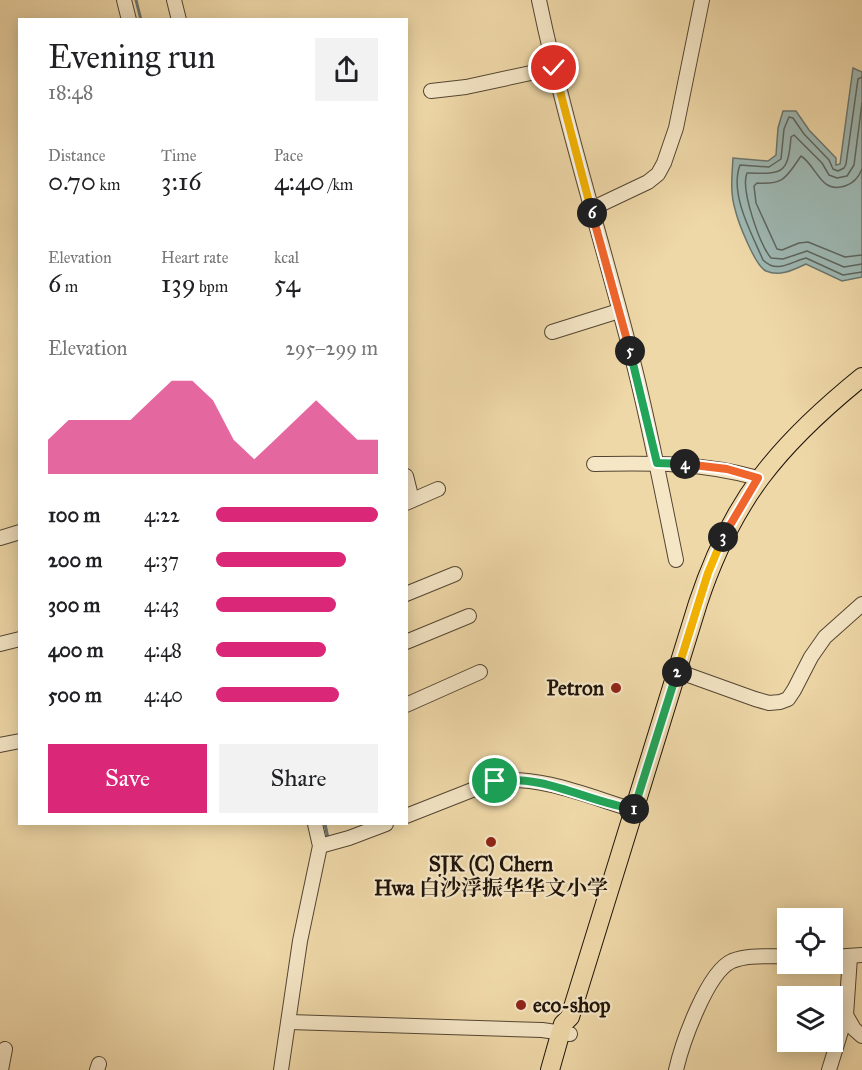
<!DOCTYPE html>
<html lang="en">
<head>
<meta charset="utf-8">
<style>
  :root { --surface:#fff; --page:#f2f2f2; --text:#202124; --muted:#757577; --accent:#db2777 }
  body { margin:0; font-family:"IM FELL Great Primer","Noto Serif SC",serif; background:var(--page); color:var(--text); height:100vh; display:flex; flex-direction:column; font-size:22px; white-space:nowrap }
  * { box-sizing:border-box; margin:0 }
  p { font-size:20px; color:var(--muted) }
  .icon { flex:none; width:33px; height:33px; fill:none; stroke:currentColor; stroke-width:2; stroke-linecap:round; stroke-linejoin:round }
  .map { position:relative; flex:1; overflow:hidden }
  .side { position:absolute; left:18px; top:18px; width:390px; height:807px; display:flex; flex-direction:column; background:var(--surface); border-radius:0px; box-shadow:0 3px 15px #0003 }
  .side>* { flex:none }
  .fabs { position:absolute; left:777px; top:908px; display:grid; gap:12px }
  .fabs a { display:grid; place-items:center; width:66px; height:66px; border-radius:0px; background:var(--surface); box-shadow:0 3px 15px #0003; font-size:30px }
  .pin { position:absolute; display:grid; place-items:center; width:51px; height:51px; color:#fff; margin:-26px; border:3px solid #fff; border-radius:50%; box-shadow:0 2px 6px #0007 }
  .km { position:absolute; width:30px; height:30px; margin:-15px; border-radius:50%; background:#222; color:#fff; font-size:16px; line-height:30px; text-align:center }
  .round { display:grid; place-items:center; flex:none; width:63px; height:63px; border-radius:0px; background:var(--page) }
  .overview { display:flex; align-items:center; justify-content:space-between; height:102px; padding:0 30px }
  h1 { font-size:33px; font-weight:600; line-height:45px }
  .stats { display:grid; grid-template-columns:repeat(3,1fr); gap:9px; height:102px; padding:6px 30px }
  .stats div { display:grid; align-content:center }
  .stats b { font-size:26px; font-weight:600 }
  .stats small { font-size:16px; font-weight:400 }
  .stats p { font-size:16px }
  .chart { height:168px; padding:12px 30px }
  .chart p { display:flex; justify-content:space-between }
  .chart svg { width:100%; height:108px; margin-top:6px; fill:var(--accent); opacity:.7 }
  .primary-button { display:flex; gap:12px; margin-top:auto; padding:12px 30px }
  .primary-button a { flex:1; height:69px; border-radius:0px; background:var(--accent); color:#fff; font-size:24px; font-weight:600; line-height:69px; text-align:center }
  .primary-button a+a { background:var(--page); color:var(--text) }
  ul { padding:0 30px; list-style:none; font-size:20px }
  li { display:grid; grid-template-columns:96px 72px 1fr; align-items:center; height:45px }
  li i { height:15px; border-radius:8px; background:var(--accent) }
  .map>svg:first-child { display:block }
  .water { fill:#9eb8b3; stroke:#6b7670; stroke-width:1.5 }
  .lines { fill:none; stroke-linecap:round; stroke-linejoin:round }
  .shore { stroke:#5e665f; stroke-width:1.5 }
  .stream { stroke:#6b7670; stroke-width:3 }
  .minor-casing { stroke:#534532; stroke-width:16 }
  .major-casing { stroke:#1f140b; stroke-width:20 }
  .minor { stroke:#f5e6c6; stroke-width:14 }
  .major { stroke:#efd8a8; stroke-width:18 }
  .split-1-casing { stroke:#fff; stroke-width:12 }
  .split-2-casing { stroke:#fff; stroke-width:12 }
  .split-3-casing { stroke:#fff; stroke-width:12 }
  .split-4-casing { stroke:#fff; stroke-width:12 }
  .split-5-casing { stroke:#fff; stroke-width:12 }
  .split-6-casing { stroke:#fff; stroke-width:12 }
  .split-7-casing { stroke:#fff; stroke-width:12 }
  .split-1 { stroke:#22a559; stroke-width:8 }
  .split-2 { stroke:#22a559; stroke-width:8 }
  .split-3 { stroke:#f5b400; stroke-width:8 }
  .split-4 { stroke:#f0652b; stroke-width:8 }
  .split-5 { stroke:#22a559; stroke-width:8 }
  .split-6 { stroke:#f0652b; stroke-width:8 }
  .split-7 { stroke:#f5b400; stroke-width:8 }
  .poi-dot { fill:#8f2418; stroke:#f5e6c6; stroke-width:2 }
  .labels { text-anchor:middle; stroke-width:4.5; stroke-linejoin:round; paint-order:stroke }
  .poi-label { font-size:21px; font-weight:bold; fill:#1f140b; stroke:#f5e6c6; text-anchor:end }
</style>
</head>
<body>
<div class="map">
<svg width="862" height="1070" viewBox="0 0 862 1070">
  <rect width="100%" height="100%" fill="#efd8a8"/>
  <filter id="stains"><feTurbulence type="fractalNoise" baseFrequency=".00333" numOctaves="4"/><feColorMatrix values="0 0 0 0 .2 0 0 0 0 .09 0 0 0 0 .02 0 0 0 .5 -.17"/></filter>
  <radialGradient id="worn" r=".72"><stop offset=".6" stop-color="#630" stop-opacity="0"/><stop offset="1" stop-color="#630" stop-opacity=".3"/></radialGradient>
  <path class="water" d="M853,68l9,4v205l-20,4 -36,-17c-13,6 -26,13 -40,7 -11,-5 -28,-49 -31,-62 -5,-16 -3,-34 -2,-51l35,3 8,-6 2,-27 5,-17h13l13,19 27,28v7l4,-1z"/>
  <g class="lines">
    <g class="shore">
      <path d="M862,77l-4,2 -12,85 -2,4 -6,3 -5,-2 -4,-9 -25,-26 -11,-16 -4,-1 -5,12 -3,30 -12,8 -29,-2c-11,29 12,69 23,95 14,14 27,2 43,-2l37,17 19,-3"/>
      <path d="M862,103l-8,62 -7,11 -10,2 -8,-3 -7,-12 -28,-28 -3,2c-3,38 -9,37 -44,36 -7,16 13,72 24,85l12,1 24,-8 37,16 18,-3"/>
      <path d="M862,169c-3,8 -8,14 -17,17 -25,8 -28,-20 -44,-30 -14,20 -16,29 -44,27l-3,3 2,17 21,46 5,1 17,-7 9,-1 37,15 17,-2"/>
    </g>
    <g class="stream">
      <path d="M136,0l5,20"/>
      <path d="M325,824l3,14"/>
    </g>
    <g class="minor-casing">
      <g id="minor">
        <path d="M124,0l5,20"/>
        <path d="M174,0l5,20"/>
        <path d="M539,0c26,125 65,246 96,369 16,64 28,127 41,191"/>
        <path d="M431,91l35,-4 88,-19"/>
        <path d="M591,209l57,-27 10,-8 6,-11 12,-35 26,-128"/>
        <path d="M552,332l67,-21"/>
        <path d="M594,464c59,-1 107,-2 164,14"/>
        <path d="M406,476l6,24"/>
        <path d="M406,503l32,-14"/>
        <path d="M0,538l20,-6"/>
        <path d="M406,594l49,-20"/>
        <path d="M406,642l63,-26"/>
        <path d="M0,644l20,-5"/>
        <path d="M677,671l78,28 14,4 11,-1 8,-3 6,-9 17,-33 14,-20 37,-33"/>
        <path d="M406,705l74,-33"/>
        <path d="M0,745l20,-4"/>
        <path d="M406,816l89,-35c46,-6 95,16 139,29"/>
        <path d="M320,846l29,-8 37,-14"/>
        <path d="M832,957l30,-2"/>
        <path d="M850,957l-4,58 8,14 8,7"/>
        <path d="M289,1022l253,8 28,4"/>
        <path d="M1,1070l4,-21"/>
        <path d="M97,1070l2,-6"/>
        <path d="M281,1070l19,-129 20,-95 -5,-22"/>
        <path d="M676,1070c6,-26 31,-98 56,-109 17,-7 38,-4 56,-5"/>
        <path d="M829,1070l17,-55"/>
      </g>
    </g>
    <g class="major-casing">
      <path id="major" d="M550,1070l13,-46 7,-7 128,-414c34,-103 80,-158 164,-226"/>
    </g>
    <use href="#minor" class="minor"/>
    <use href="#major" class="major"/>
  </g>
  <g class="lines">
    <g class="split-1-casing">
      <path id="split-1" d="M495,781c49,-7 93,21 139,28"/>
    </g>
    <g class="split-2-casing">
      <path id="split-2" d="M634,809l43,-137"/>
    </g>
    <g class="split-3-casing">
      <path id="split-3" d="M677,672l31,-99 15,-36"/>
    </g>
    <g class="split-4-casing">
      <path id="split-4" d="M685,464l42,5 31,9 -35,59"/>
    </g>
    <g class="split-5-casing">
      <path id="split-5" d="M630,351l27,112 28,1"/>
    </g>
    <g class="split-6-casing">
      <path id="split-6" d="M592,213l38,138"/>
    </g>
    <g class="split-7-casing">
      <path id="split-7" d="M554,68l38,145"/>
    </g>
    <use href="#split-1" class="split-1"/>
    <use href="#split-2" class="split-2"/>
    <use href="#split-3" class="split-3"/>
    <use href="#split-4" class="split-4"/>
    <use href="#split-5" class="split-5"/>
    <use href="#split-6" class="split-6"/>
    <use href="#split-7" class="split-7"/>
  </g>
  <g class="poi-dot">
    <circle cx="616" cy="688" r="6"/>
    <circle cx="491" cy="842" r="6"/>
    <circle cx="521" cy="1005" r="6"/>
  </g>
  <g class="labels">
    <g class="poi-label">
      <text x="604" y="695">Petron</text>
      <text x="491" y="871" text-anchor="middle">SJK (C) Chern<tspan x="491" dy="24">Hwa 白沙浮振华华文小学</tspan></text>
      <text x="533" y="1012" text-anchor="start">eco-shop</text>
    </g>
  </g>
  <rect width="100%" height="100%" filter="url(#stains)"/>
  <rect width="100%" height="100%" fill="url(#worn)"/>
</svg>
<div class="fabs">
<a><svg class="icon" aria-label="locate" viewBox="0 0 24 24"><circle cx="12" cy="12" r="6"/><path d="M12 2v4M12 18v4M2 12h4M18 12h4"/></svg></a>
<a><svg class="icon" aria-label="layers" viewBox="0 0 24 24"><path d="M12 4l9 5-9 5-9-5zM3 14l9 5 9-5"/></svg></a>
</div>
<div class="pin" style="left:495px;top:781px;background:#1e9e55"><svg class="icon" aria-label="arrive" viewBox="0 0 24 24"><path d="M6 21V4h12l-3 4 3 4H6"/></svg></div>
<div class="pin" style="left:554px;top:68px;background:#d93025"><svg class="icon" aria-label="check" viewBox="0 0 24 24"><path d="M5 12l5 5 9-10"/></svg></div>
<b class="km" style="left:634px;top:809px">1</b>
<b class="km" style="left:677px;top:672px">2</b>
<b class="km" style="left:723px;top:537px">3</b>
<b class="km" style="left:685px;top:464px">4</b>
<b class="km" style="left:630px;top:351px">5</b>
<b class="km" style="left:592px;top:213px">6</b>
<section class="side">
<div class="overview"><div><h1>Evening run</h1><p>18:48</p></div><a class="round"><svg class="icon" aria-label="share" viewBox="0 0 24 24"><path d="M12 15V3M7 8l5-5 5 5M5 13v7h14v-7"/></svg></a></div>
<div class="stats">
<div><p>Distance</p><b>0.70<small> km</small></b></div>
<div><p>Time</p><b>3:16</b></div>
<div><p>Pace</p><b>4:40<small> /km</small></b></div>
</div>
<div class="stats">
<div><p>Elevation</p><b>6<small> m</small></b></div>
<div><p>Heart rate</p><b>139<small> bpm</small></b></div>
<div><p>kcal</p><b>54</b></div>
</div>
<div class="chart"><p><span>Elevation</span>295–299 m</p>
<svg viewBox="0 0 160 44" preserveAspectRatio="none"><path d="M0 44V30L10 22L20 22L30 22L40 22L50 14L60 6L70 6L80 14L90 30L100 38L110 30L120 22L130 14L140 22L150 30L160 30V44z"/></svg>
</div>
<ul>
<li><b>100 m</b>4:22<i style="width:100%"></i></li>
<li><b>200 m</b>4:37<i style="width:80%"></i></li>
<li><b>300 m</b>4:43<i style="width:74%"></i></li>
<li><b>400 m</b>4:48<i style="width:68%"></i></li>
<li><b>500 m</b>4:40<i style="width:76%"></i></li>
</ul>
<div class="primary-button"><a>Save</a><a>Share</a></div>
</section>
</div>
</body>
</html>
